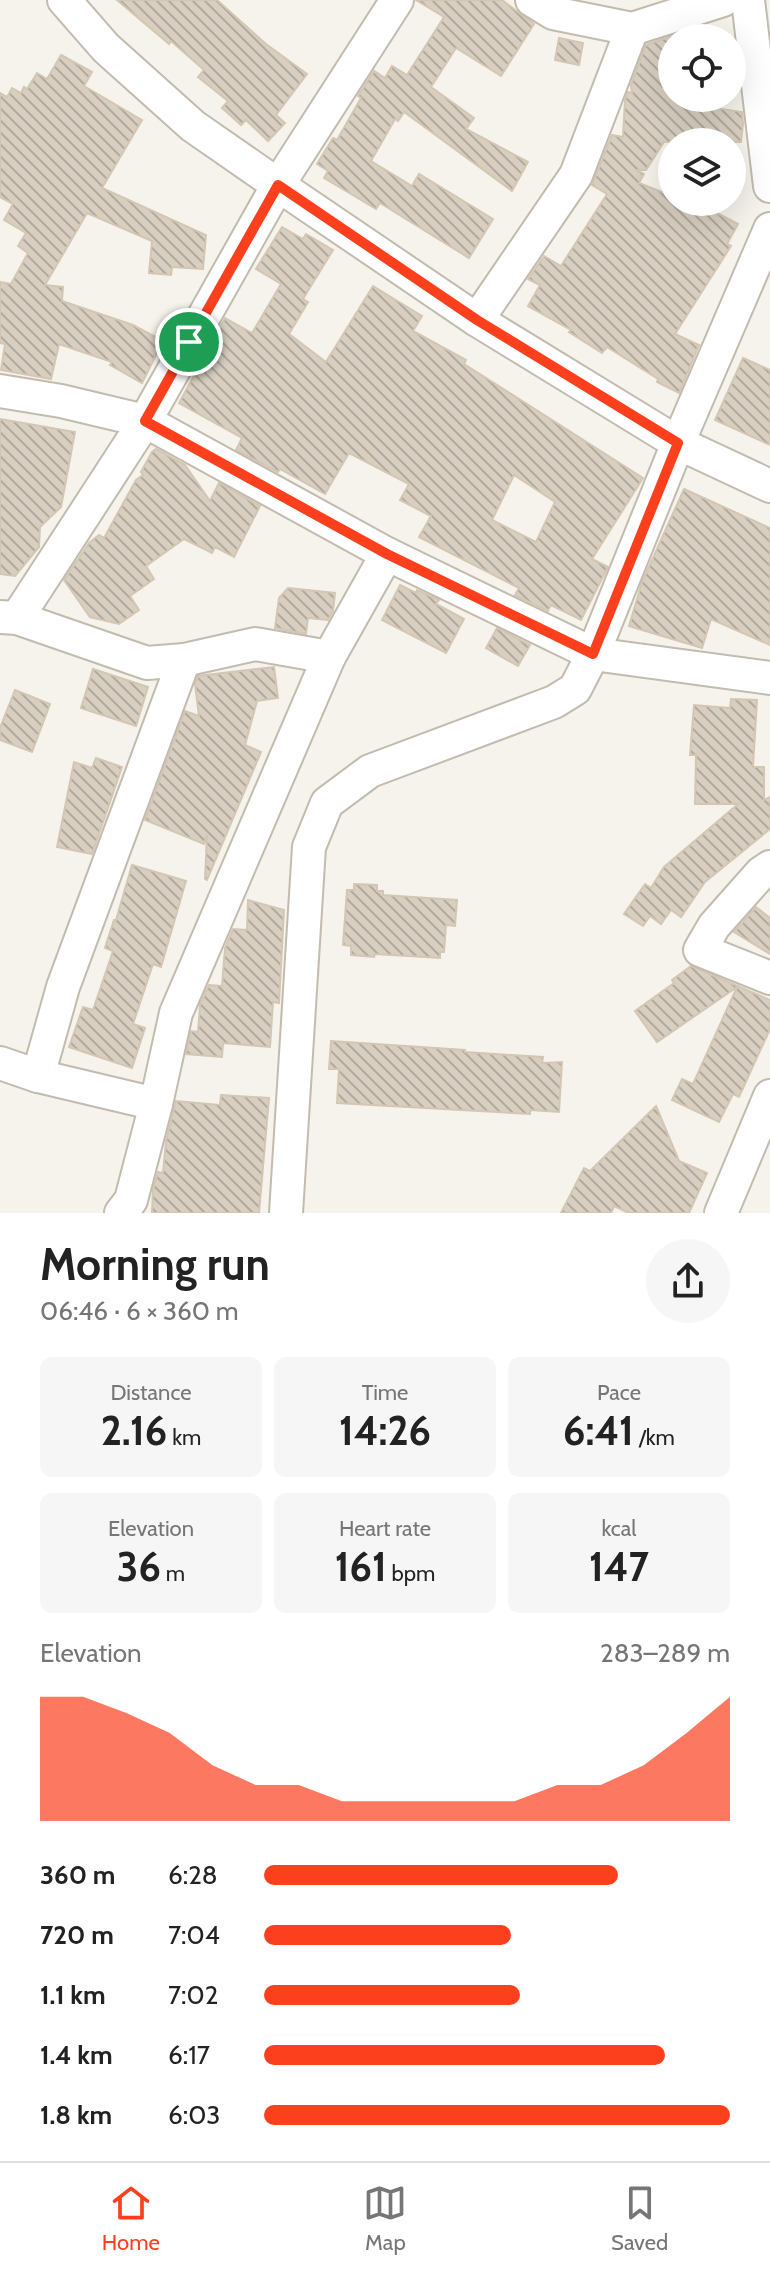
<!DOCTYPE html>
<html lang="en">
<head>
<meta charset="utf-8">
<style>
  :root { --surface:#fff; --page:#f6f6f6; --text:#222; --muted:#767676; --line:#e0e0e0; --accent:#fc3f1d }
  body { margin:0; font-family:Cabin,sans-serif; background:var(--page); color:var(--text); height:100vh; display:flex; flex-direction:column; font-size:30px; white-space:nowrap }
  * { box-sizing:border-box; margin:0 }
  p { font-size:26px; color:var(--muted) }
  .icon { flex:none; width:44px; height:44px; fill:none; stroke:currentColor; stroke-width:2; stroke-linecap:round; stroke-linejoin:round }
  .map { position:relative; height:1213px; overflow:hidden }
  .drawer { display:flex; flex-direction:column; background:var(--surface); flex:1 }
  .drawer>* { flex:none }
  .controls { position:absolute; left:658px; top:24px; display:grid; gap:16px }
  .controls a { display:grid; place-items:center; width:88px; height:88px; border-radius:50%; background:var(--surface); box-shadow:0 8px 32px #0002; font-size:40px }
  .pin { position:absolute; display:grid; place-items:center; width:68px; height:68px; color:#fff; margin:-34px; border:4px solid #fff; border-radius:50%; box-shadow:0 2px 8px #0007 }
  .round { display:grid; place-items:center; flex:none; width:84px; height:84px; border-radius:42px; background:var(--page) }
  .headline { display:flex; align-items:center; justify-content:space-between; height:136px; padding:0 40px }
  h1 { font-size:44px; font-weight:800; line-height:60px }
  .figures { display:grid; grid-template-columns:repeat(3,1fr); gap:12px; height:136px; padding:8px 40px }
  .figures div { display:grid; align-content:center; border-radius:12px; background:var(--page); text-align:center }
  .figures b { font-size:40px; font-weight:800 }
  .figures small { font-size:22px; font-weight:400 }
  .figures p { font-size:22px }
  .chart { height:224px; padding:16px 40px }
  .chart p { display:flex; justify-content:space-between }
  .chart svg { width:100%; height:144px; margin-top:8px; fill:var(--accent); opacity:.7 }
  ul { padding:0 40px; list-style:none; font-size:26px }
  li { display:grid; grid-template-columns:128px 96px 1fr; align-items:center; height:60px }
  li i { height:20px; border-radius:10px; background:var(--accent) }
  .menu { display:flex; justify-content:space-around; align-items:center; height:112px; border-top:2px solid var(--line); background:var(--surface); font-size:22px; color:var(--muted) }
  .menu a { display:grid; justify-items:center; gap:4px }
  .menu .active { color:var(--accent) }
  .map>svg:first-child { display:block }
  .building { fill:url(#building-back-hatch); stroke:#d3c7b4; stroke-width:2; fill-rule:evenodd }
  .lines { fill:none; stroke-linecap:round; stroke-linejoin:round }
  .minor-casing { stroke:#c2bbae; stroke-width:36 }
  .minor { stroke:#fff; stroke-width:32 }
  .route-casing { stroke:#fff; stroke-width:16 }
  .route { stroke:#fc3f1d; stroke-width:10 }
</style>
</head>
<body>
<div class="map">
<svg width="770" height="1213" viewBox="0 0 770 1213">
  <defs>
    <pattern id="building-back-hatch" width="6" height="6" patternUnits="userSpaceOnUse" patternTransform="scale(2)"><rect width="6" height="6" fill="#d8cfc1"/><path d="M-1 5l2 2M0 0l6 6M5-1l2 2" fill="none" stroke="#b1aa9e"/></pattern>
  </defs>
  <rect width="100%" height="100%" fill="#f6f3ec"/>
  <g class="building">
    <path d="M117,0h100l49,44 41,30 -31,41 9,8 -17,18 -22,-21 -5,5 -19,-17 6,-7 -30,-24 6,-7 -33,-29 -2,3z"/>
    <path d="M416,0h86l32,24 -33,52 -45,-28 -25,39 43,31 -8,11 62,33 -16,29 -108,-79 -6,9 -3,-2 -24,42 41,25 7,-12 74,45 -24,39 -89,-55 -4,6 -52,-31 4,-7 -11,-7 16,-26 4,2 24,-42 -3,-2 16,-25 11,7 7,-12 15,9 37,-58z"/>
    <path d="M672,36v62h5l-1,4 26,2v2l40,6 1,12 -2,18h-77l-18,28h-10l8,4 -5,9 33,13v6h15l11,4 2,-2 38,20 -11,20 4,2 -56,88 24,11 -20,48 -22,-11 1,-3 -51,-32 -5,6 -33,-21 2,-2 -43,-24 12,-21 -12,-6 16,-23 17,10 46,-72 -15,-9 20,-50 11,2 2,-37 3,-8 4,1 -1,-8 15,-40z"/>
    <path d="M559,38l24,5 -4,22 -24,-5z"/>
    <path d="M61,55l31,17 -8,14 58,34 -40,68 104,47 -3,34 -31,-2 -1,8 -22,-2 3,-32 -65,-28 -42,72 18,2 -1,14 71,24 30,16 -21,42 -32,-18 2,-3 -53,-18 -8,35 -50,-9 4,-26 -5,-1v-61l11,2 17,-31 -10,-7 8,-13 -22,-13 9,-16 -13,-7v-104l7,4 5,-9 9,5 3,-6 3,2 10,-16 10,6z"/>
    <path d="M282,227l21,12 3,-5 27,16 -30,49 5,3 -19,32 37,28 47,-76 49,30 -9,15 53,29 -2,4 179,114 -51,81 16,8 -27,53 -30,-15 -3,6 -33,-16 4,-7 -100,-51 12,-21 -31,-16 9,-16 -60,-31 -24,41 -45,-25 -2,3 -42,-22 6,-12 -63,-35 46,-85 27,15 29,-49 -25,-15zM514,475l41,27 -19,40 -44,-22z"/>
    <path d="M743,358l27,12v75l-55,-25z"/>
    <path d="M0,419l75,13 -14,75 -21,20 -1,20 -24,29 -15,-2z"/>
    <path d="M156,449l29,16 25,36 9,-18 41,23 -26,51 -19,-10 -3,6 -28,-14 -38,27 8,13 -24,17 9,14 -20,14 -29,-7 -26,-37 25,-37 10,-8 5,3 32,-58 7,-5 -2,-3 11,-20z"/>
    <path d="M684,489l86,39v117l-59,-26 -9,29 -73,-22 13,-44z"/>
    <path d="M400,585l16,8 1,-3 22,10 -3,4 28,15 -18,34 -64,-33z"/>
    <path d="M288,588l47,5 -2,18 -5,9 -20,-2 -2,16 -31,-6 4,-30z"/>
    <path d="M497,628l33,17 -12,21 -32,-18z"/>
    <path d="M274,667l4,31 -21,3 -12,44 16,7 -54,128 -2,-1 2,-44 -3,9 -59,-24 40,-109 14,5 -4,-32 3,-8z"/>
    <path d="M93,669l55,18 -12,39 -55,-18z"/>
    <path d="M15,690l35,14 -18,48 -32,-12v-12z"/>
    <path d="M731,699l26,1 -4,67h11v33l6,-3v32l-65,53 -24,35 -10,-7 -10,14 -11,-8 -7,10 -19,-12 21,-30 6,4 13,-21 74,-63h-43l1,-49h-6l4,-50 36,3z"/>
    <path d="M96,758l26,9 -30,87 -35,-7 17,-85 18,6z"/>
    <path d="M132,865l54,16 -25,86 -8,-3 -20,60 12,4 -13,40 -63,-21 14,-40 10,3 20,-59 -8,-3 9,-28h2z"/>
    <path d="M354,884l23,1v6h6v4l74,5 -2,26 -9,-1 -2,27h-4v6l-65,-4 -1,3 -23,-2v-9l-8,-1 4,-55h7z"/>
    <path d="M248,900l36,10 -5,93 -6,-1 -3,45 -47,-4 -1,14 -36,-3 5,-23 7,1 2,-27 9,-20 13,1 3,-38 8,-19 14,1z"/>
    <path d="M756,907l14,11v36l-36,-22z"/>
    <path d="M691,966l79,34v29l-31,68 -6,-3 -14,28 -47,-22 10,-21 11,5 44,-97 -80,55 -22,-31 39,-28 -2,-3z"/>
    <path d="M331,1041l134,9v2l78,5 -1,6 20,-1 -3,50 -29,-2v4l-193,-11 2,-34h-10z"/>
    <path d="M221,1095l48,3 -10,115h-107l1,-23 5,-18 5,1 3,-32 10,-40 44,4z"/>
    <path d="M656,1106l23,55 28,12 -18,40h-60l-15,-7 -3,7h-50l23,-45 6,3z"/>
  </g>
  <g class="lines">
    <g class="minor-casing">
      <g id="minor">
        <path d="M64,0l42,48 87,78 85,59 199,135 201,123 92,43"/>
        <path d="M532,0l21,13 79,16 91,-29"/>
        <path d="M748,0l22,186"/>
        <path d="M477,320l99,-145 56,-146"/>
        <path d="M0,391l61,10 84,20 242,133 206,100 177,24"/>
        <path d="M0,617l17,1 130,45 37,-3 71,-16 74,13 58,-103"/>
        <path d="M17,618l128,-197 133,-236 119,-185"/>
        <path d="M770,867l-9,6 -47,53 -14,24 70,28"/>
        <path d="M0,1063l38,13 118,28"/>
        <path d="M38,1076l25,-89 121,-327"/>
        <path d="M121,1213l10,-13 25,-96 20,-91 153,-356"/>
        <path d="M286,1213l23,-366 18,-44 43,-32 184,-69 21,-13 18,-35 85,-211 92,-214"/>
        <path d="M721,1213l49,-117"/>
      </g>
    </g>
    <use href="#minor" class="minor"/>
  </g>
  <g class="lines">
    <g class="route-casing">
      <path id="route" d="M278,185l199,135 201,123 -85,211 -206,-100 -242,-133z"/>
    </g>
    <use href="#route" class="route"/>
  </g>
</svg>
<div class="controls">
<a><svg class="icon" aria-label="locate" viewBox="0 0 24 24"><circle cx="12" cy="12" r="6"/><path d="M12 2v4M12 18v4M2 12h4M18 12h4"/></svg></a>
<a><svg class="icon" aria-label="layers" viewBox="0 0 24 24"><path d="M12 4l9 5-9 5-9-5zM3 14l9 5 9-5"/></svg></a>
</div>
<div class="pin" style="left:189px;top:342px;background:#1e9e55"><svg class="icon" aria-label="arrive" viewBox="0 0 24 24"><path d="M6 21V4h12l-3 4 3 4H6"/></svg></div>
</div>
<section class="drawer">
<div class="headline"><div><h1>Morning run</h1><p>06:46 · 6 × 360 m</p></div><a class="round"><svg class="icon" aria-label="share" viewBox="0 0 24 24"><path d="M12 15V3M7 8l5-5 5 5M5 13v7h14v-7"/></svg></a></div>
<div class="figures">
<div><p>Distance</p><b>2.16<small> km</small></b></div>
<div><p>Time</p><b>14:26</b></div>
<div><p>Pace</p><b>6:41<small> /km</small></b></div>
</div>
<div class="figures">
<div><p>Elevation</p><b>36<small> m</small></b></div>
<div><p>Heart rate</p><b>161<small> bpm</small></b></div>
<div><p>kcal</p><b>147</b></div>
</div>
<div class="chart"><p><span>Elevation</span>283–289 m</p>
<svg viewBox="0 0 160 44" preserveAspectRatio="none"><path d="M0 44V6L10 6L20 11L30 17L40 27L50 33L60 33L70 38L80 38L90 38L100 38L110 38L120 33L130 33L140 27L150 17L160 6V44z"/></svg>
</div>
<ul>
<li><b>360 m</b>6:28<i style="width:76%"></i></li>
<li><b>720 m</b>7:04<i style="width:53%"></i></li>
<li><b>1.1 km</b>7:02<i style="width:55%"></i></li>
<li><b>1.4 km</b>6:17<i style="width:86%"></i></li>
<li><b>1.8 km</b>6:03<i style="width:100%"></i></li>
</ul>
</section>
<nav class="menu">
<a class="active"><svg class="icon" aria-label="home" viewBox="0 0 24 24"><path d="M3 11l9-7 9 7M6 9v11h12V9"/></svg>Home</a>
<a><svg class="icon" aria-label="map" viewBox="0 0 24 24"><path d="M3 6l6-2 6 2 6-2v14l-6 2-6-2-6 2zM9 4v14M15 6v14"/></svg>Map</a>
<a><svg class="icon" aria-label="saved" viewBox="0 0 24 24"><path d="M7 4h10v16l-5-4-5 4z"/></svg>Saved</a>
</nav>
</body>
</html>
